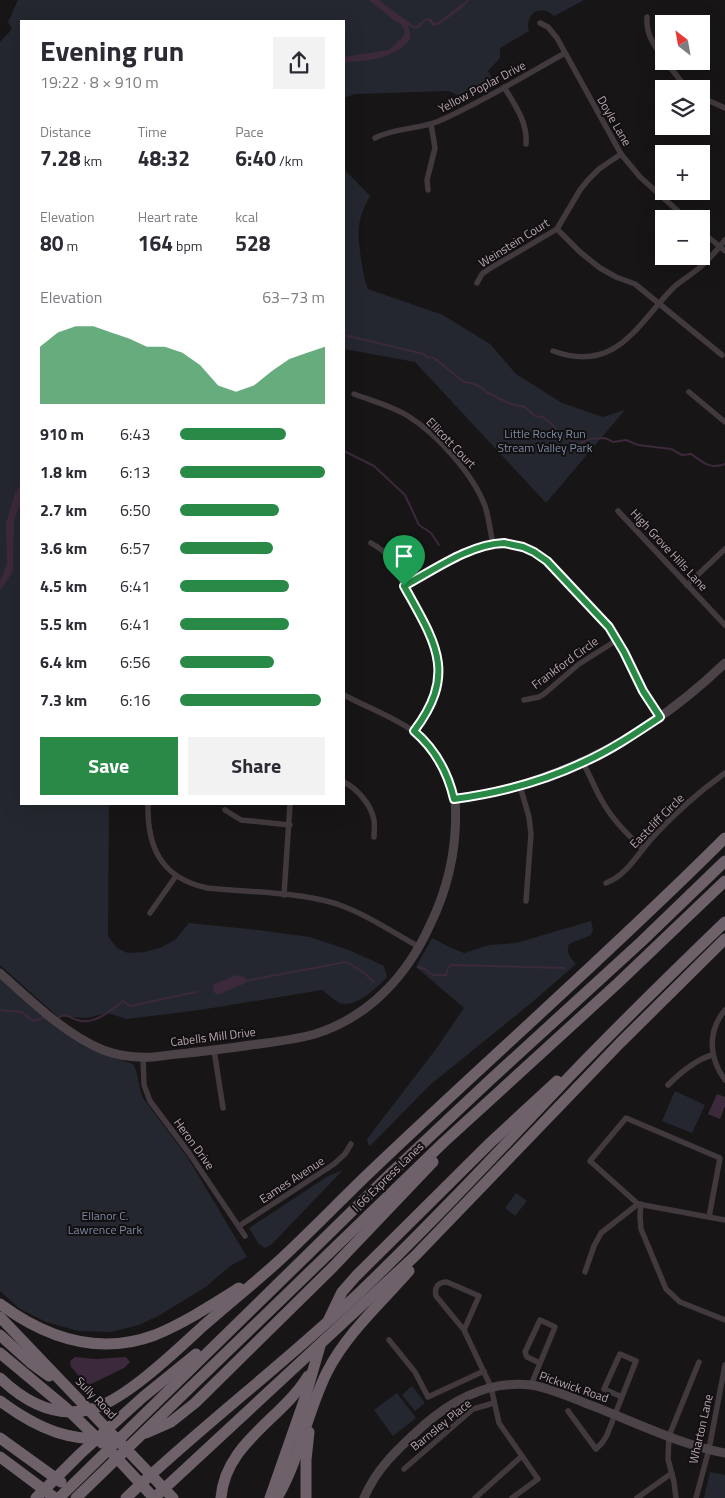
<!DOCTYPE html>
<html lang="en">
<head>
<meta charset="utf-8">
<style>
  :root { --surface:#fff; --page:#f2f2f3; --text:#2b2b33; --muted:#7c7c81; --accent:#288a46 }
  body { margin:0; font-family:"Titillium Web",sans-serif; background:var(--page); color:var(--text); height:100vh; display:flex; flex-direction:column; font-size:19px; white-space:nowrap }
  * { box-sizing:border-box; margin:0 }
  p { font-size:16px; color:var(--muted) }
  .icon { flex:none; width:28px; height:28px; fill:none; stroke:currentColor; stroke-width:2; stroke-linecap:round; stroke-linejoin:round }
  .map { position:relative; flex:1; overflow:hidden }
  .panel { position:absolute; left:20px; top:20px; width:325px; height:785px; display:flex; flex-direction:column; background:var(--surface); border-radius:0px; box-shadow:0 5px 20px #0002 }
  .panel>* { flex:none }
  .needle { width:32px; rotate:329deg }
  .tools { position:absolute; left:655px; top:15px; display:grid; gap:10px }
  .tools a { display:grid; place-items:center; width:55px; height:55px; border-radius:0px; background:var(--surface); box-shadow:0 5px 20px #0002; font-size:25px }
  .pin { position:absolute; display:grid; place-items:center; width:42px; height:42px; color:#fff; margin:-51px -21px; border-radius:50% 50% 50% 0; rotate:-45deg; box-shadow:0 0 5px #0007 }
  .pin .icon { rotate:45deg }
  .round { display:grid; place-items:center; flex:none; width:52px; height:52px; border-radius:0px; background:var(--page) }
  .head { display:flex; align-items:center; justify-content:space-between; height:85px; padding:0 20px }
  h1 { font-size:28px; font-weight:700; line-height:38px }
  .figures { display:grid; grid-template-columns:repeat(3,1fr); gap:8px; height:85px; padding:5px 20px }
  .figures div { display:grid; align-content:center }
  .figures b { font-size:21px; font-weight:700 }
  .figures small { font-size:14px; font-weight:400 }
  .figures p { font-size:14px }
  .chart { height:140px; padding:10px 20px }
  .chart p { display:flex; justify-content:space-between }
  .chart svg { width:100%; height:90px; margin-top:5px; fill:var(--accent); opacity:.7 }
  .cta { display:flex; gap:10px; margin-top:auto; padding:10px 20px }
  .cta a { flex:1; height:58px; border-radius:0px; background:var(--accent); color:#fff; font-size:20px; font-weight:700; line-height:58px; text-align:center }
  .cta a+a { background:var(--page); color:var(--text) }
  ul { padding:0 20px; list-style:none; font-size:16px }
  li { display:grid; grid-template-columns:80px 60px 1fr; align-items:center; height:38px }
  li i { height:12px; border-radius:6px; background:var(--accent) }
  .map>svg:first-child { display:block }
  .green { fill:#24272f }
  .water { fill:#3c293b }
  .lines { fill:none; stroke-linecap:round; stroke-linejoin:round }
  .stream { stroke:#3c293b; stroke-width:2 }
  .street { stroke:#41393e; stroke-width:5.5 }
  .secondary { stroke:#4c4349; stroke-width:9 }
  .highway { stroke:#6e6169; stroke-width:11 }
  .route-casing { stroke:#fff; stroke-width:10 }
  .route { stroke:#288a46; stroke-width:6 }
  .labels { text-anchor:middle; stroke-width:4; stroke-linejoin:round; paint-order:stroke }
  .street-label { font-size:12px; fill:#b8a5b3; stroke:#121011 }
  .park-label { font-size:12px; fill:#7a89a5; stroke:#121011 }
</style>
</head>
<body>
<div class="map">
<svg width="725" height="1498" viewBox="0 0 725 1498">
  <rect width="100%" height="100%" fill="#171516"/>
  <g class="green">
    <path d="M18,0h566l-30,16c-13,-13 -30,-2 -25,15l-29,17v10l-12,13 7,13 -32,17 -2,-4 -12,-6 -94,3 -11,4v-77h-323v783h88l-1,132 9,12 11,5 16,-1 16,-4 15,-8 14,-17 69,7 52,7 39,13 35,16 3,11c-10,10 -33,34 -49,25 -6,-3 -10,-8 -16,-12l-122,20 -73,9 -20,-6 -20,5 -30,-2 -57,-51v-923l12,-13 -4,-7z"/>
    <path d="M344,169l26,27c-5,9 -10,20 -11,30 -2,11 4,53 9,63l75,26 47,29 26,30 46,29 41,14 22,-7 -79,93 -131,-141 -71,-13z"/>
    <path d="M591,921l2,8 -2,6 -22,9c-3,9 1,13 7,20l-46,40 -100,81 -60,61 -2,-2 -1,-5 69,-90 28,-41 -48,-41 16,-29 17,9 15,6 25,-8 27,-2z"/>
    <path d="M0,977c28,24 55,53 88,71 15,8 29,10 45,16 6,10 5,23 10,34l45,60 59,99 -17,9 -23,20 -47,29 -21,10 -28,7 -33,-1 -32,-9 -26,-13 -20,-18z"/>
    <path d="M675,1091l30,14 -13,28 -30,-12z"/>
    <path d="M343,1170l-72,75 -6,3 -7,-5 -9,-15 79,-52z"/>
    <path d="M516,1193l11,8 -12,15 -10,-8z"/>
    <path d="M412,1386l13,17 -10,8 -13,-16z"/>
    <path d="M397,1393l19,25 -23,18 -19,-26z"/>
    <path d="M710,1472l15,3v23h-21z"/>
  </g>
  <g class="water">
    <path d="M369,0h10l36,27 11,-9 6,1 2,4h3l30,-23h2l-7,8 -24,17 -5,1 -6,-7 -9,9 -4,1 -6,-4c1,5 4,11 1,15 -11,18 -46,22 -65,22v-5l45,-7 14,-13 2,-5 -4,-8 -5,-2z"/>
    <path d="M21,484v19l-7,17 -1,51 -13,20v-10l7,-17 -1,-41 9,-30z"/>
    <path d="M237,975l8,2 2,3 -1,3 -29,12c-4,-3 -5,-6 -3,-11z"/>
    <path d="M717,1094l8,3v9l-5,13 -12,-5z"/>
    <path d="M75,1357l21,2 30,-2 4,5 -6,6 -35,17 -3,-1 -15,-17 -1,-6z"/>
  </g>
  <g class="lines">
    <g class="stream">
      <path d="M344,335l80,19 3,3 7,1 30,24c7,0 18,4 22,10l25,12 14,3 10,9 8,1 11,9 3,7 7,2 13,10 12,-6 16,-1 8,4 13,-2 12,5 33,4 11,6 9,-1c12,8 19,16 34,10"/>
      <path d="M344,451l30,15 31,29 14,30 12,8 8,12"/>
      <path d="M418,967l7,2 8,6h13l2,-7 4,-3 112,3"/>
      <path d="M245,981l101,-19 17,10 11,10"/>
      <path d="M0,1010l22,2 11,9 11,-4"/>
      <path d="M59,1017c8,-4 11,1 18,3 17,6 34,-10 46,-19l7,5 66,-14"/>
    </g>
    <g class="street">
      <path d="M647,17c-1,19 7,27 17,43"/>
      <path d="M540,23l8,4 9,11 64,116 19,23 47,42"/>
      <path d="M665,61l16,20 9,8"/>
      <path d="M504,87c11,18 24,36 22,57"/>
      <path d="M701,97l24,11"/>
      <path d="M375,138c21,-11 43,-8 64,-17 43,-19 85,-45 126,-68"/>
      <path d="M428,190l-1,-10 8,-32 -4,-24"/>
      <path d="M557,229l23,23 20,16 16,9 19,7 87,71"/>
      <path d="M701,231l24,20"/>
      <path d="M477,283l5,-9 7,-5 68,-40 23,-39 8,-10 11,-11 22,-15"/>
      <path d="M553,351c64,23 84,-27 121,-64 8,-7 17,-12 25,-19 10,-8 18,-18 26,-28"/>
      <path d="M689,392l36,30"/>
      <path d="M354,394c18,7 38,12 54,22 29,18 65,58 77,90 4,12 5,25 8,38"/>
      <path d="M618,511l107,114"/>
      <path d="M371,543c5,3 10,6 13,9 9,8 17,28 23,40 30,54 49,84 7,139"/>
      <path d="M687,585l38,-36"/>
      <path d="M404,586l69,-37c52,-17 75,12 107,47 13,14 27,28 37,44 15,26 25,53 43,77"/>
      <path d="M344,695c22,12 48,21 69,36 22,15 35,43 42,68"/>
      <path d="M524,700l15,-3 5,-3 35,-30 38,-24"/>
      <path d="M583,763c7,12 11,24 18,36 10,19 25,34 41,49"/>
      <path d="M344,782c13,7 27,22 30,38 1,5 0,11 0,17"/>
      <path d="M520,786l9,31 2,17 -5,67"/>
      <path d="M148,804c-1,43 13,74 59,84 41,4 91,4 130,16 29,10 55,28 82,43"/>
      <path d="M225,810l16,10 49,5"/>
      <path d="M606,883c22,-8 33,-32 49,-48 21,-23 45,-44 70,-62"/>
      <path d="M284,895l6,-91"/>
      <path d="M150,913l26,-37"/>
      <path d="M725,1010c-18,22 -16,48 0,70"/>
      <path d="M214,1050l9,58"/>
      <path d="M143,1058l1,27 6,16 39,52 56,83"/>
      <path d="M668,1085c13,-13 27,-25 44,-30"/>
      <path d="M638,1204l-48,-43 36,-43 94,40 -11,59"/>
      <path d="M641,1204l-1,12 1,13 25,60 14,13 45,18"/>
      <path d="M239,1226l95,-62 11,-10 6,-10"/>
      <path d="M585,1272l9,-26 7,-13 37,-29 87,16"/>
      <path d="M464,1330l15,-34 -32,-14c-9,0 -13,5 -11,14l28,34 27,57 8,36 39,56 -26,19"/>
      <path d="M389,1340l26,32 13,25 56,-26"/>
      <path d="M531,1385l24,-58 -15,-7 -15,32 2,5 13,6"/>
      <path d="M568,1411l28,38 6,-6 5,-8 29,-74 -16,-7 -16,35 18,8"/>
      <path d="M404,1469l69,-60 21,-6"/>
      <path d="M475,1498l47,-42"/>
      <path d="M637,1498l35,-25"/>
      <path d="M676,1498l-2,-16 -6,-23 1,-23 30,-74"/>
      <path d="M696,1498l13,-49 16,-84"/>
    </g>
    <g class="secondary">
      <path d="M0,973c30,27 66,62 103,77 16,6 33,8 50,7 33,-4 66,-7 98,-12 22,-3 43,-5 64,-11 54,-17 92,-58 115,-109 19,-39 28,-82 25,-126 105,-15 193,-62 270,-136"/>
      <path d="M364,1498c13,-31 36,-51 60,-73 30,-26 65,-45 107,-40 19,3 37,11 54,18 46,17 92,41 140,50"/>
    </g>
    <g class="highway">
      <path d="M0,1304c46,34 99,52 155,31 29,-12 57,-30 84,-47"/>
      <path d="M0,1317l173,181"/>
      <path d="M329,1319l13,-27 14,-16 134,-133 67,-62"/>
      <path d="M0,1335l31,28 18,13"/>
      <path d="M0,1353l66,55 36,35"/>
      <path d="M0,1378c26,25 58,42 95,30 33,-11 81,-57 107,-81 26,-23 54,-45 80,-69 29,-27 57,-56 86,-84 118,-113 241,-220 357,-336"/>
      <path d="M0,1401c39,29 71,42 121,37"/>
      <path d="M146,1433l25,-11 24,-19 138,-136 100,-105"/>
      <path d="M0,1438l61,44"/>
      <path d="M113,1454l41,44"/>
      <path d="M0,1457l55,41"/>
      <path d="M278,1496c22,-38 29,-84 49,-124 20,-39 54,-69 82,-101"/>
      <path d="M36,1498l44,-44 63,-57 53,-43"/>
      <path d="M59,1498l331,-324 99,-93 152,-139 84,-81"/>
      <path d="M76,1498l368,-356 174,-159 107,-102"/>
      <path d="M126,1498c74,-71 157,-133 232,-204 73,-70 141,-143 210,-216 51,-53 104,-105 157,-156"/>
      <path d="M154,1498l261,-242 205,-213 105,-104"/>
      <path d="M221,1498c4,-55 61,-79 87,-122"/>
      <path d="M270,1498l35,-100 15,-52"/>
      <path d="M306,1498v-38l3,-28"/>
    </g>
  </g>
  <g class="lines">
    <g class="route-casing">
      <path id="route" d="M504,543l19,4 11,5 13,9 62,66 15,25 19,39 17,26c-24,16 -49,33 -76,45 -40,19 -85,31 -130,37 -6,-26 -19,-50 -40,-68 44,-58 21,-89 -10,-145 30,-16 66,-42 100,-43z"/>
    </g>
    <use href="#route" class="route"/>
  </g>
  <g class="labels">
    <g class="street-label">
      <text transform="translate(482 87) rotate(-28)" y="4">Yellow Poplar Drive</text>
      <text transform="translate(614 121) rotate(60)" y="4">Doyle Lane</text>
      <text transform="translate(514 243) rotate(-32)" y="4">Weinstein Court</text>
      <text transform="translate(451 443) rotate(46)" y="4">Ellicott Court</text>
      <text transform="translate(669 550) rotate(47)" y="4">High Grove Hills Lane</text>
      <text transform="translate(565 663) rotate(-36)" y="4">Frankford Circle</text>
      <text transform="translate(657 821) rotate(-45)" y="4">Eastcliff Circle</text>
      <text transform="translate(213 1037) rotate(-7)" y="4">Cabells Mill Drive</text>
      <text transform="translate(194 1144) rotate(54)" y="4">Heron Drive</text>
      <text transform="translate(388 1177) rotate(-44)" y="4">I 66 Express Lanes</text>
      <text transform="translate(292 1180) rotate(-33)" y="4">Eames Avenue</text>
      <text transform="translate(574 1387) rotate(19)" y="4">Pickwick Road</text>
      <text transform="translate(96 1398) rotate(46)" y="4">Sully Road</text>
      <text transform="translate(441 1425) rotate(-39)" y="4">Barnsley Place</text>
      <text transform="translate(701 1429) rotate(-77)" y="4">Wharton Lane</text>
    </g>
    <g class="park-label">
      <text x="545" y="438">Little Rocky Run<tspan x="545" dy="14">Stream Valley Park</tspan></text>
      <text x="105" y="1220">Ellanor C.<tspan x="105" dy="14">Lawrence Park</tspan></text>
    </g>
  </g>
</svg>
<div class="tools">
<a><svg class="needle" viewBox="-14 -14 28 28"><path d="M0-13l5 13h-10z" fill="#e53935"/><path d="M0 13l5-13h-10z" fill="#7c7c81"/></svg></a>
<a><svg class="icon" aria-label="layers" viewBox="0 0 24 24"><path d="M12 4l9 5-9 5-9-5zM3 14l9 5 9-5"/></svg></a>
<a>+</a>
<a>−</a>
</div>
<div class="pin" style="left:404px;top:586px;background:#1e9e55"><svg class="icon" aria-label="arrive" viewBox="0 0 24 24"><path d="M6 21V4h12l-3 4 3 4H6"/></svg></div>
<section class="panel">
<div class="head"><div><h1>Evening run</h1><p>19:22 · 8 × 910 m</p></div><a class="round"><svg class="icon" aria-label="share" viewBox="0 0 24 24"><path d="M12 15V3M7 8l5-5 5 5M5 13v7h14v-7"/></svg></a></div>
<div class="figures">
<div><p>Distance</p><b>7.28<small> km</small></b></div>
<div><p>Time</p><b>48:32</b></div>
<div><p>Pace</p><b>6:40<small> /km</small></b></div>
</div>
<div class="figures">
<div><p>Elevation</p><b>80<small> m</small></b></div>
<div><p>Heart rate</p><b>164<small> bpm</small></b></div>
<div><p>kcal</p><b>528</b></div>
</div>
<div class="chart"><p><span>Elevation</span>63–73 m</p>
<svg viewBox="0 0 160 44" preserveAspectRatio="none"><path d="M0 44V16L10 9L20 6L30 6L40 9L50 12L60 16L70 16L80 19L90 25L100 35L110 38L120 35L130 28L140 22L150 19L160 16V44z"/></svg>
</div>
<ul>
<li><b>910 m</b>6:43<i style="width:73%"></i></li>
<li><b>1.8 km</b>6:13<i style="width:100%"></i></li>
<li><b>2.7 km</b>6:50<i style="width:68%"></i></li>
<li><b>3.6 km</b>6:57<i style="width:64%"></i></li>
<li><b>4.5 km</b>6:41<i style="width:75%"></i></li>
<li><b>5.5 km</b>6:41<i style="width:75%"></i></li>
<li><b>6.4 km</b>6:56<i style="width:65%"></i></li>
<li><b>7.3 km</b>6:16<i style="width:97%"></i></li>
</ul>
<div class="cta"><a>Save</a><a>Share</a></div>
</section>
</div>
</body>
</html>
